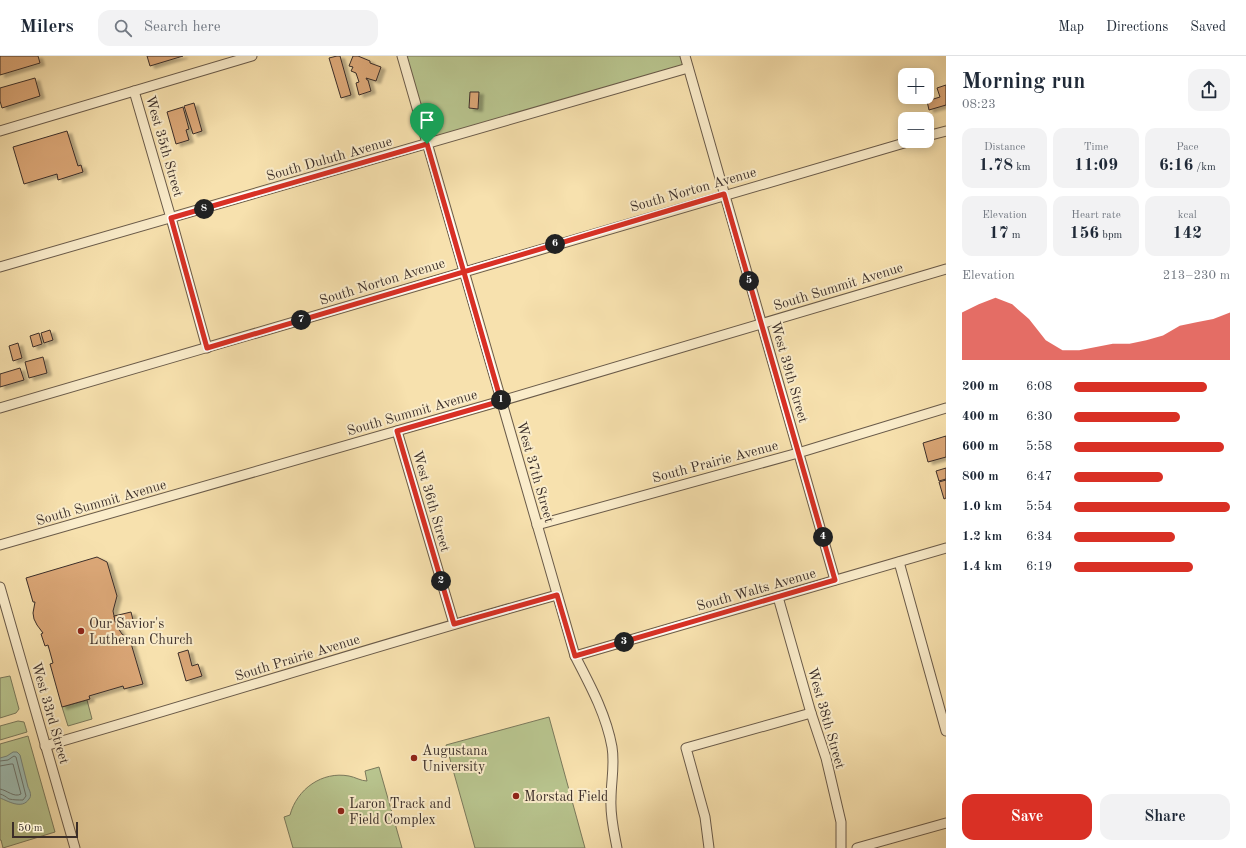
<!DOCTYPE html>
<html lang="en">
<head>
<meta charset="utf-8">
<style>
  :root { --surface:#fff; --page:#f2f2f3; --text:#1f2937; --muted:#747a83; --line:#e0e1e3; --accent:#d93025 }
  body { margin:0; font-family:"Old Standard TT",serif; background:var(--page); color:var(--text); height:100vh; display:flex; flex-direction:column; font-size:15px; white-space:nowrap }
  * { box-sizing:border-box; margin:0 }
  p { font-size:13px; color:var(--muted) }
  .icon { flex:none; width:22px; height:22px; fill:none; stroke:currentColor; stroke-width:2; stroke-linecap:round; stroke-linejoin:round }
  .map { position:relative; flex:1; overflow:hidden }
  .sheet { display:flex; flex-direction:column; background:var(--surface); width:300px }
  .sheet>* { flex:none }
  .buttons { position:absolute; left:898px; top:12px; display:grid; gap:8px }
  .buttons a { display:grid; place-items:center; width:36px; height:36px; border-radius:8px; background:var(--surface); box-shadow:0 2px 10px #0003; font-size:20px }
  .scale { position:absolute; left:12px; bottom:10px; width:66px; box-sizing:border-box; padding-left:4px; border:2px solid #3b2e29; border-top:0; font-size:11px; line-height:14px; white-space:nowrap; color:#3b2e29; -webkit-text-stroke:3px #faecca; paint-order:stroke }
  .pin { position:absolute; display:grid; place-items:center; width:34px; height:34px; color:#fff; margin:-41px -17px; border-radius:50% 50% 50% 0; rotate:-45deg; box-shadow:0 0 4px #0007 }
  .pin .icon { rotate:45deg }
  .km { position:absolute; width:20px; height:20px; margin:-10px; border-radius:50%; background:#222; color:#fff; font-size:11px; line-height:20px; text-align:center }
  .round { display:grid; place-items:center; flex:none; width:42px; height:42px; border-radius:12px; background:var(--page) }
  .headline { display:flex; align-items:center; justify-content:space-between; height:68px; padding:0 16px }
  h1 { font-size:22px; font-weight:700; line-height:30px }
  .metrics { display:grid; grid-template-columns:repeat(3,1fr); gap:6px; height:68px; padding:4px 16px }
  .metrics div { display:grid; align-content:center; border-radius:10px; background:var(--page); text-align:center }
  .metrics b { font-size:17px; font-weight:700 }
  .metrics small { font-size:11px; font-weight:400 }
  .metrics p { font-size:11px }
  .chart { height:112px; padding:8px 16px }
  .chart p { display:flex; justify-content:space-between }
  .chart svg { width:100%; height:72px; margin-top:4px; fill:var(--accent); opacity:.7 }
  .primary-button { display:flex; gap:8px; margin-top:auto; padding:8px 16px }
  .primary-button a { flex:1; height:46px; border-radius:12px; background:var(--accent); color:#fff; font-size:16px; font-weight:700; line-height:46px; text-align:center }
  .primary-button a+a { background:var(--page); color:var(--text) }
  ul { padding:0 16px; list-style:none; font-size:13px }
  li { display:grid; grid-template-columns:64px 48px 1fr; align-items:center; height:30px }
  li i { height:10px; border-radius:5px; background:var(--accent) }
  header { display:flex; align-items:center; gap:24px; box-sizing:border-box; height:56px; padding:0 20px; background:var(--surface); border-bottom:1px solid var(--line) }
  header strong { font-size:19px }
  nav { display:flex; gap:22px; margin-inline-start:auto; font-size:14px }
  .search { width:280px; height:36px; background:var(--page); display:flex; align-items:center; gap:10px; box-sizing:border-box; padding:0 14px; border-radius:12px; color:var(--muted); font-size:15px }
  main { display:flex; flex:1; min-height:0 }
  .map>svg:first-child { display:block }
  .green { fill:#b8c48e; stroke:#7a795c }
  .water { fill:#9ebcb2; stroke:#76837b }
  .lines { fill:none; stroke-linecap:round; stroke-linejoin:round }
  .shore { stroke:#6c756e; stroke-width:1 }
  .building { fill:#dba777; stroke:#3b2e29; filter:url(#shadow) }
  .minor-casing { stroke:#6a5b4a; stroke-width:11 }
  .minor { stroke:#faecca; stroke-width:9 }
  .route-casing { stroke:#fff; stroke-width:8 }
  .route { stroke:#d93025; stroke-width:5 }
  .poi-dot { fill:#8f2418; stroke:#faecca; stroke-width:1.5 }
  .labels { text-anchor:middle; stroke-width:4; stroke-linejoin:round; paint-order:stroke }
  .street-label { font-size:14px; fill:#3b2e29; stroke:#faecca }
  .poi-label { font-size:14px; fill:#3b2e29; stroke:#faecca; text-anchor:start }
</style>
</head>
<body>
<header>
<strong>Milers</strong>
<div class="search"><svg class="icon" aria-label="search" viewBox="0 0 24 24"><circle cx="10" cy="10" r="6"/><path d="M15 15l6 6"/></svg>Search here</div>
<nav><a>Map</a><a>Directions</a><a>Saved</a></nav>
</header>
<main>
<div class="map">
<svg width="946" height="792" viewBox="0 0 946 792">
  <defs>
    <filter id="shadow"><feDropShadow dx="4.5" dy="2.5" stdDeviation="1" flood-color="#0004"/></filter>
  </defs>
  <rect width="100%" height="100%" fill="#f7e1ae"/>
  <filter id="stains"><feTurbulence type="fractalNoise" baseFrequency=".005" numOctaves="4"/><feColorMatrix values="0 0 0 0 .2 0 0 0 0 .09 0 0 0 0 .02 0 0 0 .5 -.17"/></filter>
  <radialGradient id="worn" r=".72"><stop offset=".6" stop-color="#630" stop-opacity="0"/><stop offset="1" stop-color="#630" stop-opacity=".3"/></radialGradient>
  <g class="green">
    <path d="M402,0h283l3,12 -261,76z"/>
    <path d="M10,620l9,33 -3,4 -16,5v-40z"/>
    <path d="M87,644l5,19 -24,7 -6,-19z"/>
    <path d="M549,661l36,131h-110l-29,-103z"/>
    <path d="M18,665l6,1 3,10 -27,8v-14z"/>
    <path d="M28,680l27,96 -52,16 -2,-8h-1v-96z"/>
    <path d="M379,711l23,81h-109l-9,-31 6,-2c7,-26 32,-44 59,-39 6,1 12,5 18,5l-2,-10z"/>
  </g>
  <path class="water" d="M13,696h4l3,3 8,32c2,4 4,9 1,12 -7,11 -21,2 -29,-1v-40l7,-2z"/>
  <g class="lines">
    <g class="shore">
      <path d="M0,705l8,-1 6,-4 2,1 10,39 -3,4c-5,0 -9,0 -14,-1 -3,-2 -5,-4 -9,-5"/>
      <path d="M0,710l11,-2h2l8,30c-7,4 -14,-4 -21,-5"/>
    </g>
  </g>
  <g class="building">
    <path d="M0,0h38l2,7 -40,12z"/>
    <path d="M147,0h36l-33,10z"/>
    <path d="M337,0h3l11,39 -10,3 -12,-40z"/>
    <path d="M353,0h5l12,5v2l11,4 -5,14 -10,-3 1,2h1l3,11 -12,4 -3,-12 3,-1 -3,-9 -5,-2 2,-4 -4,-1z"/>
    <path d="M35,22l5,18 -38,12 -2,-7v-13z"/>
    <path d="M946,29v20l-17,5 -2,-9 13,-4 -3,-9z"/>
    <path d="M470,36h9l-1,17 -9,-1z"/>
    <path d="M194,47l8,28 -9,3 -9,-28z"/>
    <path d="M183,51l6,22 -3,1 3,10 -13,4 -9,-32z"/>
    <path d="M67,75l11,35 3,-1 2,7 -25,8 -1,-6 -33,10 -11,-37z"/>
    <path d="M50,274l3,10 -9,3 -3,-10z"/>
    <path d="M39,277l3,11 -9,3 -3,-11z"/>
    <path d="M18,287l4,15 -9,3 -4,-15z"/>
    <path d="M43,301l4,16 -18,5 -4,-16z"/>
    <path d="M20,312l4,12 -24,7v-13z"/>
    <path d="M946,380v21l-18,5 -5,-19z"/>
    <path d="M946,412v11l-7,2 -3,-10z"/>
    <path d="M946,424v18l-2,1 -5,-17z"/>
    <path d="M97,501l10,5 10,34 -4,15 3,14 6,9 8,6 13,44 -19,5 -1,-3 -34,10 1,3 -28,8 -12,-43 3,-1 -5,-18 -3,1 -4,-12 2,-1 -6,-8 -3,-6 -1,-6 2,-11h-2l-7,-24z"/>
    <path d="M131,556l2,8 -17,5 -2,-9z"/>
    <path d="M188,594l4,16 6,-2 4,12 -16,5 -8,-28z"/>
  </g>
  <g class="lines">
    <g class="minor-casing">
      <g id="minor">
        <path d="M402,0l173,600c15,29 31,58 37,91 3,18 -1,34 -1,52 -1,17 3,33 6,49"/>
        <path d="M685,0l150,524"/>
        <path d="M134,35l37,127 36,130"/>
        <path d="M0,75l252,-75"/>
        <path d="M927,80l19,-5"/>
        <path d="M0,211l688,-199"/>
        <path d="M0,352c304,-88 607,-180 911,-267"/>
        <path d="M397,375l57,193"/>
        <path d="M537,469l261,-72 148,-45"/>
        <path d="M0,489l501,-144 445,-132"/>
        <path d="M899,506l47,169"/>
        <path d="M0,531l75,261"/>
        <path d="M778,541l33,116 15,45 15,64v26"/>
        <path d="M575,600l371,-108"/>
        <path d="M45,690c171,-49 340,-103 512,-151"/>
        <path d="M709,792l-4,-31 -19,-69 125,-35"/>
        <path d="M857,792l89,-25"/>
      </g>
    </g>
    <use href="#minor" class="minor"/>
  </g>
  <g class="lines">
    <g class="route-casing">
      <path id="route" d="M427,88l74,257 -104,30 57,193 103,-29 18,61 260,-76 -111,-386c-172,52 -345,103 -517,154l-36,-130 256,-74"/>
    </g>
    <use href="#route" class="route"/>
  </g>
  <g class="poi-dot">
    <circle cx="81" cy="575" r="4"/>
    <circle cx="414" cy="702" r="4"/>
    <circle cx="516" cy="740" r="4"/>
    <circle cx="341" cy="755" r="4"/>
  </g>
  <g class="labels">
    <g class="street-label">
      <text transform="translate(165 90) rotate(74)" y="5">West 35th Street</text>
      <text transform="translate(329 102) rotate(-16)" y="5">South Duluth Avenue</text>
      <text transform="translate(693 133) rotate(-16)" y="5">South Norton Avenue</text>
      <text transform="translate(382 225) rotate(-17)" y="5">South Norton Avenue</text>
      <text transform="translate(838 230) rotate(-17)" y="5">South Summit Avenue</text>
      <text transform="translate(790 316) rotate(74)" y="5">West 39th Street</text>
      <text transform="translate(412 356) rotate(-16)" y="5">South Summit Avenue</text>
      <text transform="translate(715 405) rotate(-15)" y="5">South Prairie Avenue</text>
      <text transform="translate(536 416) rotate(74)" y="5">West 37th Street</text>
      <text transform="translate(432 445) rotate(74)" y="5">West 36th Street</text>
      <text transform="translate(101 446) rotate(-16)" y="5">South Summit Avenue</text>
      <text transform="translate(756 533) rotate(-16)" y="5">South Walts Avenue</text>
      <text transform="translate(297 601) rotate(-17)" y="5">South Prairie Avenue</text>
      <text transform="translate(51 657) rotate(74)" y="5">West 33rd Street</text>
      <text transform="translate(827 662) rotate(74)" y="5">West 38th Street</text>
    </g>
    <g class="poi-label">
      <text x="89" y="572">Our Savior's<tspan x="89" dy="16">Lutheran Church</tspan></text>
      <text x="422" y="699">Augustana<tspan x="422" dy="16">University</tspan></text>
      <text x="524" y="745">Morstad Field</text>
      <text x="349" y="752">Laron Track and<tspan x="349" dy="16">Field Complex</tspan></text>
    </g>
  </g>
  <rect width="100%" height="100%" filter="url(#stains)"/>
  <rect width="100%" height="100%" fill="url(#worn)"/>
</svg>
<div class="buttons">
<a>+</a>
<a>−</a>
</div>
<div class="scale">50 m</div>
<div class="pin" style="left:427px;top:88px;background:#1e9e55"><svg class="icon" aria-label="arrive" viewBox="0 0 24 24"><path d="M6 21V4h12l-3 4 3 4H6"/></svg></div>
<b class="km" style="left:501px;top:344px">1</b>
<b class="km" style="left:441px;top:525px">2</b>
<b class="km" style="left:624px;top:586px">3</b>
<b class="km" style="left:823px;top:481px">4</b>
<b class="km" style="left:749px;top:225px">5</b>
<b class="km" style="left:555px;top:188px">6</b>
<b class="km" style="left:301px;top:264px">7</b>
<b class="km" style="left:204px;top:153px">8</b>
</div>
<section class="sheet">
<div class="headline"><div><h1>Morning run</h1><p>08:23</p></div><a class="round"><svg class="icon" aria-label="share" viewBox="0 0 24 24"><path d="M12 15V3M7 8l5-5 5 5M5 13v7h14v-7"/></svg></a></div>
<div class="metrics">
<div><p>Distance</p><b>1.78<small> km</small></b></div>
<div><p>Time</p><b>11:09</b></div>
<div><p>Pace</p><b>6:16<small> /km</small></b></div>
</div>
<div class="metrics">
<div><p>Elevation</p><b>17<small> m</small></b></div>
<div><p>Heart rate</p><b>156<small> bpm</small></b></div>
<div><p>kcal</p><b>142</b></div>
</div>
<div class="chart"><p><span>Elevation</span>213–230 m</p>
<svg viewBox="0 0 160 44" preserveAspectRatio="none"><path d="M0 44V15L10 10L20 6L30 10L40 19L50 32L60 38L70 38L80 36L90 34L100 34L110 32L120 29L130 23L140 21L150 19L160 15V44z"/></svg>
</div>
<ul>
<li><b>200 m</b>6:08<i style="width:85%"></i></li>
<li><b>400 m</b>6:30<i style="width:68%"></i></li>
<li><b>600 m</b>5:58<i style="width:96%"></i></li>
<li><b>800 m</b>6:47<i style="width:57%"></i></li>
<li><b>1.0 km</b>5:54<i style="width:100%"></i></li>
<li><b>1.2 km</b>6:34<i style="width:65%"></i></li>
<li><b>1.4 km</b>6:19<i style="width:76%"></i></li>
</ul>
<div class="primary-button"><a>Save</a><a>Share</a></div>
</section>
</main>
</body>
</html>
